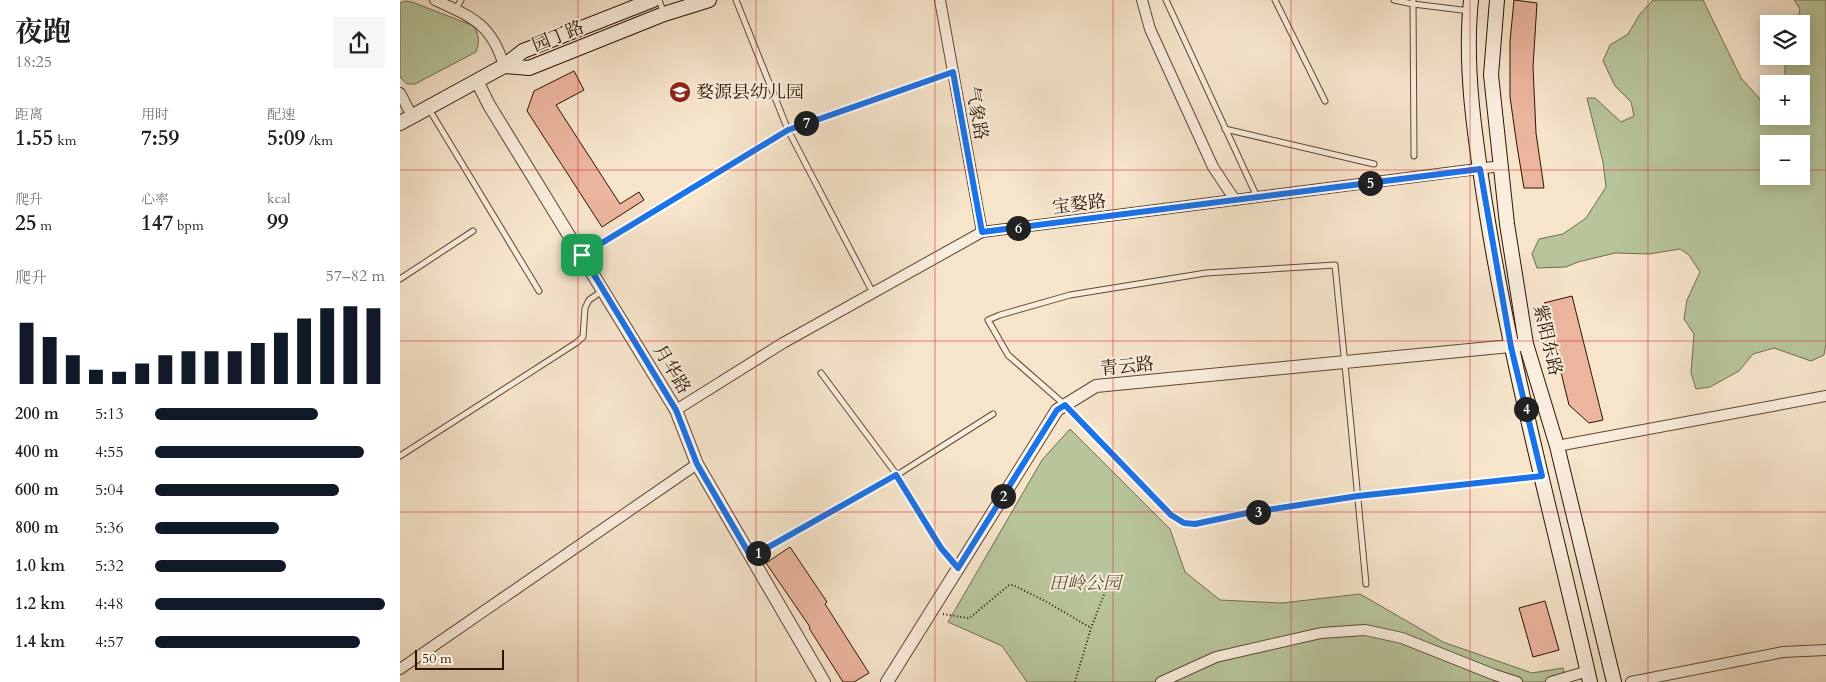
<!DOCTYPE html>
<html lang="zh">
<head>
<meta charset="utf-8">
<style>
  :root { --surface:#fff; --page:#f6f6f6; --text:#202124; --muted:#757577; --accent:#111827 }
  body { margin:0; font-family:Cardo,"Noto Serif SC",serif; background:var(--page); color:var(--text); height:100vh; display:flex; flex-direction:column; font-size:19px; white-space:nowrap }
  * { box-sizing:border-box; margin:0 }
  p { font-size:16px; color:var(--muted) }
  .icon { flex:none; width:28px; height:28px; fill:none; stroke:currentColor; stroke-width:2; stroke-linecap:round; stroke-linejoin:round }
  .map { position:relative; flex:1; overflow:hidden }
  .drawer { display:flex; flex-direction:column; background:var(--surface); width:400px }
  .drawer>* { flex:none }
  .controls { position:absolute; left:1360px; top:15px; display:grid; gap:10px }
  .controls a { display:grid; place-items:center; width:50px; height:50px; border-radius:0px; background:var(--surface); box-shadow:0 2px 12px #0003; font-size:25px }
  .scale { position:absolute; left:15px; bottom:12px; width:89px; box-sizing:border-box; padding-left:5px; border:2px solid #2d1300; border-top:0; font-size:14px; line-height:18px; white-space:nowrap; color:#2d1300; -webkit-text-stroke:4px #f9eddd; paint-order:stroke }
  .pin { position:absolute; display:grid; place-items:center; width:42px; height:42px; color:#fff; margin:-21px; border-radius:10px; box-shadow:0 2px 8px #0006 }
  .km { position:absolute; width:25px; height:25px; margin:-12px; border-radius:50%; background:#222; color:#fff; font-size:14px; line-height:25px; text-align:center }
  .round { display:grid; place-items:center; flex:none; width:52px; height:52px; border-radius:0px; background:var(--page) }
  .headline { display:flex; align-items:center; justify-content:space-between; height:85px; padding:0 15px }
  h1 { font-size:28px; font-weight:700; line-height:38px }
  .metrics { display:grid; grid-template-columns:repeat(3,1fr); gap:8px; height:85px; padding:5px 15px }
  .metrics div { display:grid; align-content:center }
  .metrics b { font-size:21px; font-weight:700 }
  .metrics small { font-size:14px; font-weight:400 }
  .metrics p { font-size:14px }
  .chart { height:140px; padding:10px 15px }
  .chart p { display:flex; justify-content:space-between }
  .chart svg { width:100%; height:90px; margin-top:5px; stroke:var(--accent); stroke-width:6 }
  ul { padding:0 15px; list-style:none; font-size:16px }
  li { display:grid; grid-template-columns:80px 60px 1fr; align-items:center; height:38px }
  li i { height:12px; border-radius:6px; background:var(--accent) }
  main { display:flex; flex:1; min-height:0 }
  .map>svg:first-child { display:block }
  .green { fill:#b8c59b; stroke:#726c4e; fill-rule:evenodd }
  .building { fill:#ebb59e; stroke:#2d1300 }
  .lines { fill:none; stroke-linecap:round; stroke-linejoin:round }
  .service-casing { stroke:#5f4733; stroke-width:7 }
  .minor-casing { stroke:#5f4733; stroke-width:12 }
  .tertiary-casing { stroke:#5f4733; stroke-width:14 }
  .secondary-casing { stroke:#2d1300; stroke-width:16 }
  .path { stroke:#2d1300; stroke-width:2; stroke-dasharray:1 2.5; stroke-linecap:butt }
  .service { stroke:#f9eddd; stroke-width:5 }
  .minor { stroke:#f9eddd; stroke-width:10 }
  .tertiary { stroke:#f9eddd; stroke-width:12 }
  .secondary { stroke:#f9eddd; stroke-width:14 }
  .route-casing { stroke:#fff; stroke-width:10 }
  .route { stroke:#1a73e8; stroke-width:6 }
  .grid { fill:none; stroke:#d62828; stroke-width:1; stroke-opacity:0.55 }
  .labels { text-anchor:middle; stroke-width:4; stroke-linejoin:round; paint-order:stroke }
  .street-label { font-size:18px; fill:#2d1300; stroke:#f9eddd }
  .poi-label { font-size:18px; fill:#2d1300; stroke:#f9eddd; text-anchor:start }
  .park-label { font-size:18px; font-style:italic; fill:#5e5136; stroke:#f9eddd }
</style>
</head>
<body>
<main>
<section class="drawer">
<div class="headline"><div><h1>夜跑</h1><p>18:25</p></div><a class="round"><svg class="icon" aria-label="share" viewBox="0 0 24 24"><path d="M12 15V3M7 8l5-5 5 5M5 13v7h14v-7"/></svg></a></div>
<div class="metrics">
<div><p>距离</p><b>1.55<small> km</small></b></div>
<div><p>用时</p><b>7:59</b></div>
<div><p>配速</p><b>5:09<small> /km</small></b></div>
</div>
<div class="metrics">
<div><p>爬升</p><b>25<small> m</small></b></div>
<div><p>心率</p><b>147<small> bpm</small></b></div>
<div><p>kcal</p><b>99</b></div>
</div>
<div class="chart"><p><span>爬升</span>57–82 m</p>
<svg viewBox="0 0 160 44" preserveAspectRatio="none"><path d="M5 44V14M15 44V21M25 44V30M35 44V37M45 44V38M55 44V34M65 44V30M75 44V28M85 44V28M95 44V28M105 44V24M115 44V19M125 44V12M135 44V7M145 44V6M155 44V7"/></svg>
</div>
<ul>
<li><b>200 m</b>5:13<i style="width:71%"></i></li>
<li><b>400 m</b>4:55<i style="width:91%"></i></li>
<li><b>600 m</b>5:04<i style="width:80%"></i></li>
<li><b>800 m</b>5:36<i style="width:54%"></i></li>
<li><b>1.0 km</b>5:32<i style="width:57%"></i></li>
<li><b>1.2 km</b>4:48<i style="width:100%"></i></li>
<li><b>1.4 km</b>4:57<i style="width:89%"></i></li>
</ul>
</section>
<div class="map">
<svg width="1426" height="682" viewBox="0 0 1426 682">
  <rect width="100%" height="100%" fill="#f6e4cb"/>
  <filter id="stains"><feTurbulence type="fractalNoise" baseFrequency=".004" numOctaves="4"/><feColorMatrix values="0 0 0 0 .2 0 0 0 0 .09 0 0 0 0 .02 0 0 0 .5 -.17"/></filter>
  <radialGradient id="worn" r=".72"><stop offset=".6" stop-color="#630" stop-opacity="0"/><stop offset="1" stop-color="#630" stop-opacity=".3"/></radialGradient>
  <g class="green">
    <path d="M1253,0h50l38,78 20,22 8,-1v17h32v-32h-16v-28h16v-32h-4l3,-15 -6,-9h32v344l-2,11 -13,6 -37,-13 -21,6 -14,17 -29,16 -14,2 -5,-16 3,-39 -10,-15 3,-19 13,-28 -11,-17 -9,-6 -31,5 -34,-1 -37,9 -12,5 -29,1 -5,-14 7,-15 24,-5 23,-16 20,-31 -3,-25 -16,-64h8l26,24 13,-6 -3,-14 -16,-16 -12,-25 7,-16 18,-11 12,-20zM1369,144h32v32h-32z"/>
    <path d="M5,1l7,1 62,24c5,10 6,16 2,26l-61,32h-8l-7,-7v-74z"/>
    <path d="M670,429l100,100 15,43 35,28 62,3 78,-9 83,48 89,31 31,-5 3,14h-539l-25,-36 -54,-24 94,-162z"/>
  </g>
  <g class="building">
    <path d="M1114,0l23,3 -4,64 3,66 8,55h-20l-7,-42 -7,-49v-56z"/>
    <path d="M174,71l10,19 -28,15 64,99 19,-12 5,8 -42,27 -75,-116 7,-20z"/>
    <path d="M1172,296l31,124 -14,3 -20,-18 -25,-102z"/>
    <path d="M390,547l37,55 -2,2 44,69 -15,9h-11l-34,-54 1,-1 -44,-64z"/>
    <path d="M1145,601l14,49 -26,7 -14,-49z"/>
  </g>
  <g class="lines">
    <g class="service-casing">
      <g id="service">
        <path d="M259,0l5,14"/>
        <path d="M336,0l52,130 85,163"/>
        <path d="M766,0l91,197"/>
        <path d="M875,0l50,101"/>
        <path d="M994,0l19,4 57,7"/>
        <path d="M1013,0l1,156"/>
        <path d="M56,9l5,-9"/>
        <path d="M29,109l110,182"/>
        <path d="M825,129l149,35"/>
        <path d="M183,255l205,-125 165,-59"/>
        <path d="M0,279l73,-48"/>
        <path d="M421,373l76,102 44,73 16,19"/>
        <path d="M0,456l176,-113 7,-6 2,-29 4,-8 13,-9"/>
        <path d="M352,557l145,-82 96,-61"/>
        <path d="M966,584c-10,-106 -20,-213 -31,-319l-129,8 -136,22 -70,20 -12,5 20,35 57,50 106,110 13,8 11,1 52,-11 111,-17 182,-20"/>
      </g>
    </g>
    <g class="minor-casing">
      <g id="minor">
        <path d="M35,0c37,17 57,24 69,66"/>
        <path d="M540,0l42,232"/>
        <path d="M742,0l8,29 63,138 22,33"/>
        <path d="M0,93l12,23"/>
        <path d="M276,410l107,-67 199,-111 519,-66"/>
        <path d="M1157,446l269,-50"/>
        <path d="M0,669l297,-205"/>
        <path d="M761,682l55,-25 105,-24 44,-3 37,8 93,37 22,7"/>
        <path d="M1151,682l37,-11"/>
        <path d="M1231,682l152,-30 43,-2"/>
      </g>
    </g>
    <g class="tertiary-casing">
      <g id="tertiary">
        <path d="M77,81l12,24 187,305 21,54 127,218"/>
        <path d="M487,682l170,-272 39,-24 425,-41"/>
      </g>
    </g>
    <g class="secondary-casing">
      <g id="secondary">
        <path d="M1071,0c-7,67 4,137 14,203 25,161 69,319 105,479"/>
        <path d="M1097,0l-6,75 16,149 19,120 31,102 57,236"/>
        <path d="M104,66l25,2 135,-54 45,-14"/>
        <path d="M0,123l104,-57 19,-15 130,-51"/>
      </g>
    </g>
    <g class="path">
      <path d="M543,614l25,4 4,-2 37,-31h4l34,17 44,26"/>
      <path d="M675,682l16,-54 21,-54"/>
    </g>
    <use href="#service" class="service"/>
    <use href="#minor" class="minor"/>
    <use href="#tertiary" class="tertiary"/>
    <use href="#secondary" class="secondary"/>
  </g>
  <g class="lines">
    <g class="route-casing">
      <path id="route" d="M553,72l29,160 498,-63 31,178 31,129 -184,20 -111,17 -52,11 -11,-1 -13,-8 -106,-110 -8,5 -99,158 -17,-20 -45,-73 -145,82 -54,-93 -21,-54 -94,-155 206,-125z"/>
    </g>
    <use href="#route" class="route"/>
  </g>
  <path class="grid" d="M178,0v682M356,0v682M535,0v682M713,0v682M891,0v682M1070,0v682M1248,0v682M0,170h1369M1401,170h25M0,341h1426M0,512h1426"/>
  <defs>
    <g id="school-disc" transform="scale(1.125)"><circle r="9.5" fill="#8f2418" stroke="#f9eddd"/><path d="M0-5L7-2L0 1L-7-2ZM-4 1L0 2.5L4 1V4Q0 6-4 4Z" fill="#fff"/></g>
  </defs>
  <g fill-rule="evenodd">
    <use href="#school-disc" x="280" y="92"/>
  </g>
  <g class="labels">
    <g class="street-label">
      <text transform="translate(158 36) rotate(-22)" y="6">园丁路</text>
      <text transform="translate(577 113) rotate(80)" y="6">气象路</text>
      <text transform="translate(679 204) rotate(-7)" y="6">宝婺路</text>
      <text transform="translate(1148 340) rotate(77)" y="6">紫阳东路</text>
      <text transform="translate(727 366) rotate(-6)" y="6">青云路</text>
      <text transform="translate(272 369) rotate(59)" y="6">月华路</text>
    </g>
    <g class="poi-label">
      <text x="296" y="98">婺源县幼儿园</text>
    </g>
    <g class="park-label">
      <text x="685" y="589">田岭公园</text>
    </g>
  </g>
  <rect width="100%" height="100%" filter="url(#stains)"/>
  <rect width="100%" height="100%" fill="url(#worn)"/>
</svg>
<div class="controls">
<a><svg class="icon" aria-label="layers" viewBox="0 0 24 24"><path d="M12 4l9 5-9 5-9-5zM3 14l9 5 9-5"/></svg></a>
<a>+</a>
<a>−</a>
</div>
<div class="scale">50 m</div>
<div class="pin" style="left:182px;top:255px;background:#1e9e55"><svg class="icon" aria-label="arrive" viewBox="0 0 24 24"><path d="M6 21V4h12l-3 4 3 4H6"/></svg></div>
<b class="km" style="left:358px;top:553px">1</b>
<b class="km" style="left:603px;top:496px">2</b>
<b class="km" style="left:858px;top:512px">3</b>
<b class="km" style="left:1126px;top:409px">4</b>
<b class="km" style="left:970px;top:183px">5</b>
<b class="km" style="left:618px;top:228px">6</b>
<b class="km" style="left:406px;top:123px">7</b>
</div>
</main>
</body>
</html>
